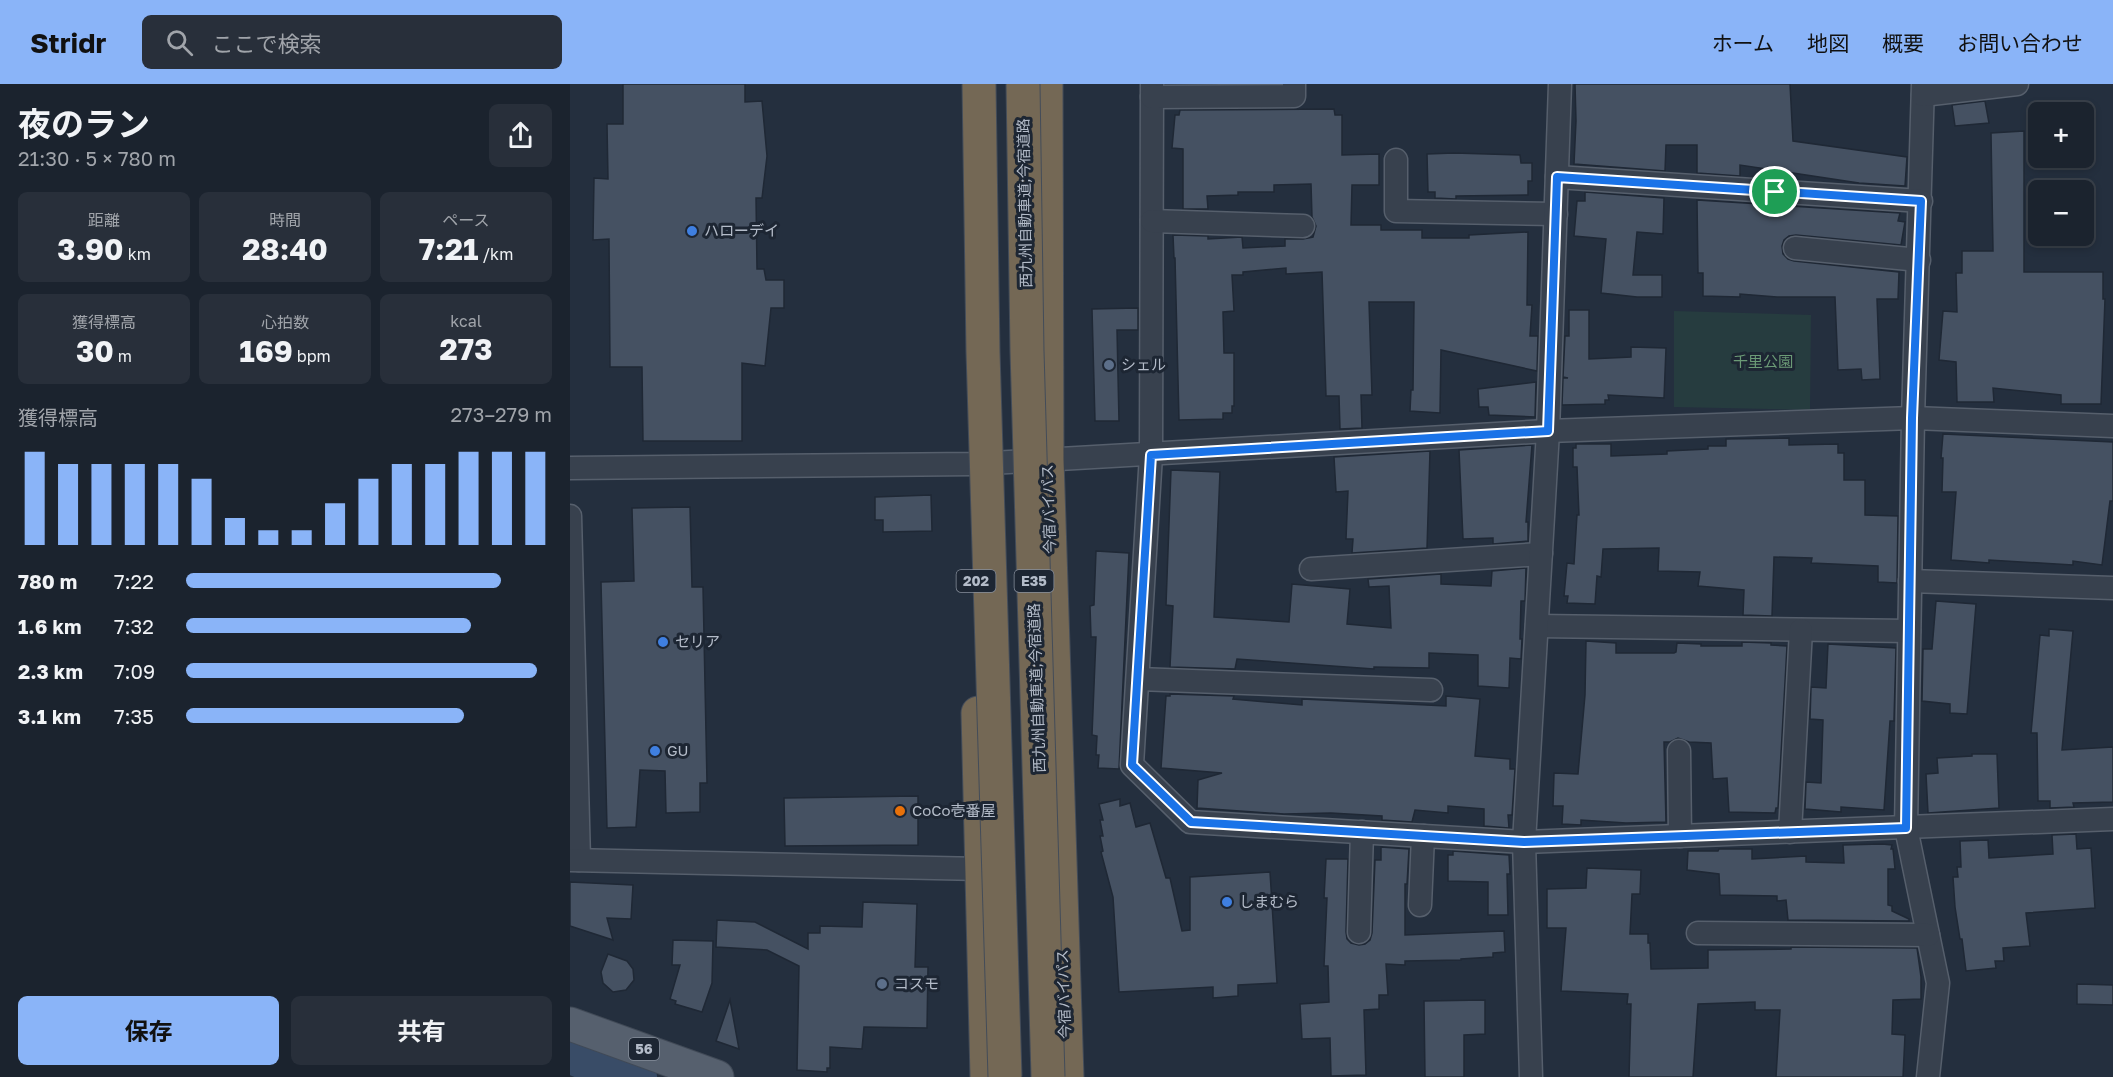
<!DOCTYPE html>
<html lang="ja">
<head>
<meta charset="utf-8">
<style>
  :root { --surface:#1b232e; --page:#282f3a; --text:#f1f3f6; --muted:#a0a4aa; --line:#39404a; --accent:#8ab4f8 }
  body { margin:0; font-family:"Golos Text","Noto Sans JP",sans-serif; background:var(--page); color:var(--text); height:100vh; display:flex; flex-direction:column; font-size:22px; white-space:nowrap }
  * { box-sizing:border-box; margin:0 }
  p { font-size:20px; color:var(--muted) }
  .icon { flex:none; width:33px; height:33px; fill:none; stroke:currentColor; stroke-width:2; stroke-linecap:round; stroke-linejoin:round }
  .map { position:relative; flex:1; overflow:hidden }
  .panel { display:flex; flex-direction:column; background:var(--surface); width:570px }
  .panel>* { flex:none }
  .buttons { position:absolute; left:1458px; top:18px; display:grid; gap:12px }
  .buttons a { display:grid; place-items:center; width:66px; height:66px; border-radius:9px; background:var(--surface); box-shadow:0 3px 9px #0003,0 0 0 2px var(--line); font-size:30px }
  .pin { position:absolute; display:grid; place-items:center; width:51px; height:51px; color:#fff; margin:-26px; border:3px solid #fff; border-radius:50%; box-shadow:0 2px 6px #0007 }
  .round { display:grid; place-items:center; flex:none; width:63px; height:63px; border-radius:9px; background:var(--page) }
  .headline { display:flex; align-items:center; justify-content:space-between; height:102px; padding:0 18px }
  h1 { font-size:33px; font-weight:700; line-height:45px }
  .figures { display:grid; grid-template-columns:repeat(3,1fr); gap:9px; height:102px; padding:6px 18px }
  .figures div { display:grid; align-content:center; border-radius:9px; background:var(--page); text-align:center }
  .figures b { font-size:30px; font-weight:700 }
  .figures small { font-size:16px; font-weight:400 }
  .figures p { font-size:16px }
  .chart { height:168px; padding:12px 18px }
  .chart p { display:flex; justify-content:space-between }
  .chart svg { width:100%; height:108px; margin-top:6px; stroke:var(--accent); stroke-width:6 }
  .action { display:flex; gap:12px; margin-top:auto; padding:12px 18px }
  .action a { flex:1; height:69px; border-radius:9px; background:var(--accent); color:#111; font-size:24px; font-weight:700; line-height:69px; text-align:center }
  .action a+a { background:var(--page); color:var(--text) }
  ul { padding:0 18px; list-style:none; font-size:20px }
  li { display:grid; grid-template-columns:96px 72px 1fr; align-items:center; height:45px }
  li i { height:15px; border-radius:8px; background:var(--accent) }
  header { display:flex; align-items:center; gap:36px; box-sizing:border-box; height:84px; padding:0 30px; background:var(--accent); color:#111 }
  header strong { font-size:28px }
  nav { display:flex; gap:33px; margin-inline-start:auto; font-size:21px }
  .search { width:420px; height:54px; background:var(--page); display:flex; align-items:center; gap:15px; box-sizing:border-box; padding:0 21px; border-radius:9px; color:var(--muted); font-size:22px }
  main { display:flex; flex:1; min-height:0 }
  .map>svg:first-child { display:block }
  .green { fill:#263c3f }
  .lines { fill:none; stroke-linecap:round; stroke-linejoin:round }
  .river { stroke:#394c67; stroke-width:42 }
  .building { fill:#455162; stroke:#1f2835; stroke-width:1.5 }
  .street-casing { stroke:#565f6c; stroke-width:25 }
  .primary-casing { stroke:#414a57; stroke-width:35 }
  .highway-casing { stroke:#434c59; stroke-width:35 }
  .street { stroke:#38414e; stroke-width:22 }
  .primary { stroke:#56606e; stroke-width:33 }
  .highway { stroke:#746855; stroke-width:33 }
  .highway-bridge-casing { stroke:#434c59; stroke-width:35; stroke-linecap:butt }
  .highway-bridge { stroke:#746855; stroke-width:33 }
  .route-casing { stroke:#fff; stroke-width:12 }
  .route { stroke:#1a73e8; stroke-width:8 }
  .shop-dot { fill:#3f7fe0; stroke:#1d2633; stroke-width:2 }
  .service-dot { fill:#5c6f8a; stroke:#1d2633; stroke-width:2 }
  .food-dot { fill:#e8710a; stroke:#1d2633; stroke-width:2 }
  .labels { text-anchor:middle; stroke-width:6; stroke-linejoin:round; paint-order:stroke }
  .shield { fill:#1d2633; stroke:#878f9c; stroke-width:1.5 }
  .shield-label { font-size:14px; font-weight:bold; fill:#b4bcc9 }
  .street-label { font-size:15px; fill:#b4bcc9; stroke:#1d2633 }
  .poi-label { font-size:15px; fill:#b4bcc9; stroke:#1d2633; text-anchor:start }
  .park-label { font-size:15px; fill:#6b9a76; stroke:#1d2633 }
</style>
</head>
<body>
<header>
<strong>Stridr</strong>
<div class="search"><svg class="icon" aria-label="search" viewBox="0 0 24 24"><circle cx="10" cy="10" r="6"/><path d="M15 15l6 6"/></svg>ここで検索</div>
<nav><a>ホーム</a><a>地図</a><a>概要</a><a>お問い合わせ</a></nav>
</header>
<main>
<section class="panel">
<div class="headline"><div><h1>夜のラン</h1><p>21:30 · 5 × 780 m</p></div><a class="round"><svg class="icon" aria-label="share" viewBox="0 0 24 24"><path d="M12 15V3M7 8l5-5 5 5M5 13v7h14v-7"/></svg></a></div>
<div class="figures">
<div><p>距離</p><b>3.90<small> km</small></b></div>
<div><p>時間</p><b>28:40</b></div>
<div><p>ペース</p><b>7:21<small> /km</small></b></div>
</div>
<div class="figures">
<div><p>獲得標高</p><b>30<small> m</small></b></div>
<div><p>心拍数</p><b>169<small> bpm</small></b></div>
<div><p>kcal</p><b>273</b></div>
</div>
<div class="chart"><p><span>獲得標高</span>273–279 m</p>
<svg viewBox="0 0 160 44" preserveAspectRatio="none"><path d="M5 44V6M15 44V11M25 44V11M35 44V11M45 44V11M55 44V17M65 44V33M75 44V38M85 44V38M95 44V27M105 44V17M115 44V11M125 44V11M135 44V6M145 44V6M155 44V6"/></svg>
</div>
<ul>
<li><b>780 m</b>7:22<i style="width:86%"></i></li>
<li><b>1.6 km</b>7:32<i style="width:78%"></i></li>
<li><b>2.3 km</b>7:09<i style="width:96%"></i></li>
<li><b>3.1 km</b>7:35<i style="width:76%"></i></li>
</ul>
<div class="action"><a>保存</a><a>共有</a></div>
</section>
<div class="map">
<svg width="1543" height="993" viewBox="0 0 1543 993">
  <rect width="100%" height="100%" fill="#242f3e"/>
  <path class="green" d="M1104,227l137,4 -1,95 -136,-3z"/>
  <g class="lines">
    <path class="river" d="M0,969l66,24"/>
  </g>
  <g class="building">
    <path d="M53,0h122v18l17,-1 5,55 -5,42h-6l1,71h7l2,11h18v28h-13l-6,58 -23,-3v78h-99l-1,-74h-32l-1,-128 -16,1 1,-62 14,1 -1,-55h16z"/>
    <path d="M1005,0h215l3,57 114,16 -2,29 -46,-3 -119,-18v11l-43,-3v-28h-31l-1,26 -91,-7 2,-43z"/>
    <path d="M1415,17l4,22 -34,3 -3,-21z"/>
    <path d="M764,25l1,6h7v40l37,-1v31h-27l-1,40h30v5h41v8h47v-3l59,-3 -1,73h5l-2,31h8l-1,35 -96,-21 -1,63 -30,-2 1,-21h2l1,-88h-45l3,93h-11l1,33 -22,1 -1,-33h-13l-4,-124 -36,2v-6l-43,4v3h-11l2,36 -11,1 1,41h10v53h-2v7h-9v6l-44,1 -4,-162h-1l-1,-23 35,1v3l34,-2 1,11 42,-2v-7h18l10,-2 3,-11 -4,-9 -1,-33 -37,1v7h-36v3l-31,1 1,13h-25v-60l-11,-1 3,-33h4l1,-5z"/>
    <path d="M1454,47v141h79v27h2l-4,105h-40v-9l-68,-7 1,14h-37l-1,-40 -17,-2 4,-49 14,1 -1,-39h6v-22h31l-2,-118z"/>
    <path d="M884,69l66,2 1,8h11v18h-4v14l-72,1v3l-21,-1v-6h-7l-1,-38z"/>
    <path d="M1015,108l79,6 -1,36 -26,-2 -4,43h29v22h-25l-36,-4 5,-54 -32,-3 3,-35h8z"/>
    <path d="M1127,116l203,13 -2,8 7,1 -4,23 -105,-10 -7,1 -5,4 -2,6 1,8 5,5 6,2 105,11 -1,27h-21l3,80 -18,1 -1,-11 -23,1 -3,-73h-58l-37,-3v3l-37,-1v-23h-5z"/>
    <path d="M568,224v22h-21l2,91h-24l-3,-112z"/>
    <path d="M999,226h20v49l42,-2v-10l35,1 -2,50 -56,-3 1,5h-4v4l-43,1 1,-27h5l-5,-1 2,-41h4z"/>
    <path d="M966,298l-1,35 -46,-2 -1,-8h-9l-1,-18z"/>
    <path d="M1373,350l170,8v59h-3l-8,64 -29,-4v4l-84,-5v3l-38,-3 5,-68h-14l1,-34h-2z"/>
    <path d="M1219,354v7l49,-1v9h6v27h21v35l33,1 -1,67 -19,-1v-16l-67,-3 1,-5 -38,-1 -2,59 -29,-1 1,-25 -46,-4 2,-14 -42,-1 1,-23 -56,1 -2,28 -4,-1 -2,28 -28,-1 1,-7h-4l3,-33 7,1 3,-49h2l-2,-48h-4v-19h3v-4h35v12l56,-2v-3l41,-2v-3h18v-7z"/>
    <path d="M962,361l-6,77h2v19l-35,3v-6l-30,1 -4,-89z"/>
    <path d="M860,367l-3,97 -75,5 1,-14h-7l2,-48 -12,1 -2,-35z"/>
    <path d="M601,386l49,2 -6,145 75,5 3,-38 58,5 -3,35 44,4 -2,-42 -20,1 -1,-8 73,-5v10l50,2 1,-15 34,-3 -1,33h-4l-1,38h2l-1,20 -11,-1 -1,30 -31,-2v-31l-49,-2v15l-55,-1v2l-137,-10 -2,10 -65,-2 3,-61 -7,-1z"/>
    <path d="M361,411l1,36 -49,1v-12h-8v-23z"/>
    <path d="M120,423l2,80h11l4,196h-7v29l-34,1 -1,-42 -25,-1 -4,57 -29,1 -6,-246 33,-1 -2,-73z"/>
    <path d="M526,467l33,2 -10,216 -21,-1 1,-13h-3l1,-19 -5,-1 4,-98h-5l-1,-31 4,-1z"/>
    <path d="M1366,517l40,3 -9,110 -17,-1v-9l-28,-3 1,-52h9z"/>
    <path d="M1479,545l24,2 -11,119 51,-3v55l-40,1 1,4 -24,1v-7h-12l-1,-68h-6l9,-98 9,1z"/>
    <path d="M1016,557l30,2v10h58l2,-1 1,-9 24,1v2h41v-4l29,1v2l16,1 -9,162h-2l-1,5 -46,-1 -2,-34 -14,1 -2,-36 -22,-1 -11,-4 -8,4h-6l2,80 -40,1 -45,-3v5l-19,-1 1,-18h-10l1,-33 24,1 7,-79z"/>
    <path d="M1258,560l68,4 -2,71v2h-4l-6,89 -43,-3v5l-36,-3 1,-27 15,1 2,-63 -13,-1 1,-32 15,1z"/>
    <path d="M600,610l64,2 -1,3 69,6v-6l144,7v-10l34,3 -5,57 35,3v10h5l-3,46h-4l1,13 -25,-2v-17l-36,-3v7l-33,-3 -3,12 -30,-2v-4l-51,-3 -47,1 -87,-6 1,-28 24,-7 -61,-5 5,-72h4z"/>
    <path d="M1402,670h25l2,54 -71,5 -2,-39 12,-1 -1,-15 35,-2z"/>
    <path d="M348,712v49l-133,1 -1,-48z"/>
    <path d="M550,715v7l10,-3 6,24 14,-4 16,55h4l12,53 8,-1v-53l80,-5 7,111 -39,2v11l-25,2v-11l-94,5 -6,-95 -12,-45 2,-1 -3,-15h3l-3,-16h3l-4,-16z"/>
    <path d="M1506,750l1,15 14,-1 4,60 -69,5 4,33 -27,2 1,13h-9l1,7 -30,3 -4,-32h-2l-5,-32 -2,-30h5l-1,-10h4l-1,-26 28,-1 1,18 64,-4 -1,-19z"/>
    <path d="M1312,760l10,1 -1,4h2l2,20h-7v36l4,1v5l17,8v2l-121,-1 -2,-20 -9,1v-5l-57,-1 -1,-21 -32,-4 1,-19h30l1,-2h33v10l54,-3v6l38,1 -1,-18z"/>
    <path d="M811,763l28,2 -2,35h-2v51l99,-4 1,21 -12,1v4l-32,2v1l-56,1v4l-19,-1 2,31h-9v14l-15,1 2,65 -35,1 -1,-38 -28,1 -2,-35 29,-2 -1,-36h-4l3,-68h-3l2,-39h22l-2,73 1,7 4,4 8,2 6,-1 5,-4 2,-7 3,-73h6z"/>
    <path d="M883,767l56,4 1,19h-3l1,41h-20v-33l-40,-1v-26h5z"/>
    <path d="M1017,784l54,2 -1,24h-8l-2,40h18v9h2l1,26 57,-1v-18l83,-1v-2l126,1 4,29v22l-28,1 -1,34 13,1 -2,42h-127l4,-67h-25v-8l-57,2 -5,73h-64l2,-73h-4l1,-10 -67,-3 5,-63h-19v-39l39,-1z"/>
    <path d="M0,798l63,3 -2,34 -24,-1 6,22 -43,-14z"/>
    <path d="M293,818l54,2 -2,63h13l-1,61 -63,-1 -2,22 -32,-2v21h-3v4l-30,-2 2,-104 -32,-16 -51,-3 1,-27 38,2 53,27v-16h12v-7l42,1z"/>
    <path d="M103,856l40,1 -1,42 -10,29 -27,-8 1,-3 -6,-2 10,-34h-8z"/>
    <path d="M38,870l19,7 6,8 1,11 -8,10 -13,2 -10,-9 -2,-11z"/>
    <path d="M1507,900l36,1v20l-36,-1z"/>
    <path d="M160,916l9,49 -23,-8z"/>
    <path d="M915,916v34l-21,1v42h-39l-1,-76z"/>
  </g>
  <g class="lines">
    <g class="street-casing">
      <g id="street">
        <path d="M582,0l-1,371 -19,310 58,57 334,20 589,-23"/>
        <path d="M1353,0l-10,334 -7,410 32,155 -10,94"/>
        <path d="M1353,11l94,-11"/>
        <path d="M582,13l142,-1v-12"/>
        <path d="M826,76v51l160,3"/>
        <path d="M987,93l364,24"/>
        <path d="M582,137l151,5"/>
        <path d="M1225,164l124,12"/>
        <path d="M0,384l403,-4 575,-33 365,-13 200,8"/>
        <path d="M0,432l9,344"/>
        <path d="M741,485l230,-15"/>
        <path d="M1340,497l203,7"/>
        <path d="M967,542l372,5"/>
        <path d="M568,595l293,11"/>
        <path d="M1109,667l1,85"/>
        <path d="M1220,748l11,-202"/>
        <path d="M0,776l411,9"/>
        <path d="M850,821l3,-69"/>
        <path d="M789,848l3,-100"/>
        <path d="M1128,849l230,2"/>
        <path d="M961,993l-7,-235 24,-411 12,-347"/>
      </g>
    </g>
    <g class="primary-casing">
      <path id="primary" d="M0,940l147,53"/>
    </g>
    <g class="highway-casing">
      <g id="highway">
        <path d="M476,0l1,376 20,617"/>
        <path d="M408,629l9,364"/>
      </g>
    </g>
    <use href="#street" class="street"/>
    <use href="#primary" class="primary"/>
    <use href="#highway" class="highway"/>
    <g class="highway-bridge-casing">
      <g id="highway-bridge">
        <path d="M409,0l4,268 22,725"/>
        <path d="M453,0l4,267 21,726"/>
      </g>
    </g>
    <use href="#highway-bridge" class="highway-bridge"/>
  </g>
  <g class="lines">
    <g class="route-casing">
      <path id="route" d="M987,93l364,24 -9,217 -6,410 -382,14 -333,-20 -59,-57 19,-310 397,-24z"/>
    </g>
    <use href="#route" class="route"/>
  </g>
  <g class="shop-dot">
    <circle cx="122" cy="147" r="6"/>
    <circle cx="93" cy="558" r="6"/>
    <circle cx="85" cy="667" r="6"/>
    <circle cx="657" cy="818" r="6"/>
  </g>
  <g class="service-dot">
    <circle cx="539" cy="281" r="6"/>
    <circle cx="312" cy="900" r="6"/>
  </g>
  <circle class="food-dot" cx="330" cy="727" r="6"/>
  <g class="labels">
    <g class="shield">
      <rect x="386.5" y="486" width="39" height="22" rx="4.5"/>
      <rect x="444.5" y="486" width="39" height="22" rx="4.5"/>
      <rect x="59" y="954" width="30" height="22" rx="4.5"/>
    </g>
    <g class="shield-label">
      <text x="406" y="502">202</text>
      <text x="464" y="502">E35</text>
      <text x="74" y="970">56</text>
    </g>
    <g class="street-label">
      <text transform="translate(455 119) rotate(-91)" y="5">西九州自動車道;今宿道路</text>
      <text transform="translate(479 425) rotate(-92)" y="5">今宿バイパス</text>
      <text transform="translate(467 604) rotate(-92)" y="5">西九州自動車道;今宿道路</text>
      <text transform="translate(494 910) rotate(-92)" y="5">今宿バイパス</text>
    </g>
    <g class="poi-label">
      <text x="134" y="152">ハローデイ</text>
      <text x="551" y="286">シェル</text>
      <text x="105" y="563">セリア</text>
      <text x="97" y="672">GU</text>
      <text x="342" y="732">CoCo壱番屋</text>
      <text x="669" y="823">しまむら</text>
      <text x="324" y="905">コスモ</text>
    </g>
    <g class="park-label">
      <text x="1193" y="283">千里公園</text>
    </g>
  </g>
</svg>
<div class="buttons">
<a>+</a>
<a>−</a>
</div>
<div class="pin" style="left:1205px;top:108px;background:#1e9e55"><svg class="icon" aria-label="arrive" viewBox="0 0 24 24"><path d="M6 21V4h12l-3 4 3 4H6"/></svg></div>
</div>
</main>
</body>
</html>
